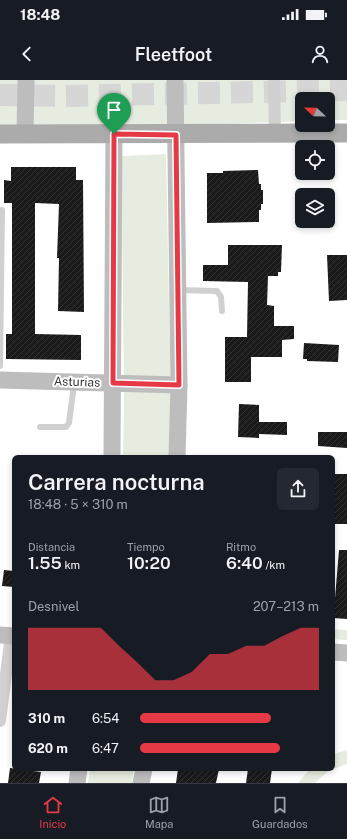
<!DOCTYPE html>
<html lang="es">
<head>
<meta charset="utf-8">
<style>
  :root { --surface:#171b24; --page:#242831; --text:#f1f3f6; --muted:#9ea1a6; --line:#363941; --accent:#e63946 }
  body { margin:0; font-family:"Public Sans",sans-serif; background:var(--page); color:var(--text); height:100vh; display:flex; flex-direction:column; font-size:15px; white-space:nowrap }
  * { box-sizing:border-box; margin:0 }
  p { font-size:13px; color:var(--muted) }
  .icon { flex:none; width:22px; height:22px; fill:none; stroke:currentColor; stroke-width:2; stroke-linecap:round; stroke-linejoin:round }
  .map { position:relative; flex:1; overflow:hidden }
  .details { position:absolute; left:12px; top:375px; width:323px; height:316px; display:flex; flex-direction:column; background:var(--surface); border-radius:6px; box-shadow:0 2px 6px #0003 }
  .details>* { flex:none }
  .needle { width:26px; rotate:292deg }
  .tools { position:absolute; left:295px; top:12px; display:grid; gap:8px }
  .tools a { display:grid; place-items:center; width:40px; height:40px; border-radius:6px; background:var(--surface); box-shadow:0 2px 6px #0003; font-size:20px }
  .pin { position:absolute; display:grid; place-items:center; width:34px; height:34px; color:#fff; margin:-41px -17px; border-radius:50% 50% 50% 0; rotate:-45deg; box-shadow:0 0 4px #0007 }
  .pin .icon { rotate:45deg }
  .round { display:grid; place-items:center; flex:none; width:42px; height:42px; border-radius:6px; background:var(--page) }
  .headline { display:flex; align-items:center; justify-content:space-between; height:68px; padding:0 16px }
  h1 { font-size:22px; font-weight:600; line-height:30px }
  .stats { display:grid; grid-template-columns:repeat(3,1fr); gap:6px; height:68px; padding:4px 16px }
  .stats div { display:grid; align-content:center }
  .stats b { font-size:17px; font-weight:600 }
  .stats small { font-size:11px; font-weight:400 }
  .stats p { font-size:11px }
  .chart { height:112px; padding:8px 16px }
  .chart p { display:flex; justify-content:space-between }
  .chart svg { width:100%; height:72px; margin-top:4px; fill:var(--accent); opacity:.7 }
  ul { padding:0 16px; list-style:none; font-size:13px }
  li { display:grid; grid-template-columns:64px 48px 1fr; align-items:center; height:30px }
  li i { height:10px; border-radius:5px; background:var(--accent) }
  .status { display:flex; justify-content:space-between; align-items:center; height:28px; padding:0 20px; background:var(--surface); direction:ltr }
  .status svg { height:11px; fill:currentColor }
  header { display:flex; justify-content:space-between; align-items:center; height:52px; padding:0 16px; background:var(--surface); font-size:18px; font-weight:600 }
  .menu { display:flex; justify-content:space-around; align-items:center; height:56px; border-top:1px solid var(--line); background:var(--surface); font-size:11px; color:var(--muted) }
  .menu a { display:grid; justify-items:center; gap:2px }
  .menu .selected { color:var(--accent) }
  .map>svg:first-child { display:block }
  .grass { fill:url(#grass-tufts) }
  .green { fill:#e6ecdf }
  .building { fill:url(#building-hatch) }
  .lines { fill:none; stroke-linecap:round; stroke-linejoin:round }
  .highway-tunnel { stroke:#d6d6d6; stroke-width:22; stroke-dasharray:22 11; stroke-linecap:butt }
  .lane { stroke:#d0d0d0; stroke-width:6 }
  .street { stroke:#d0d0d0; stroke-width:12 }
  .secondary { stroke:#bdbdbd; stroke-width:17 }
  .primary { stroke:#ababab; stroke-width:19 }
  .route-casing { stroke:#fff; stroke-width:8 }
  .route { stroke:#e63946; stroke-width:5 }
  .labels { text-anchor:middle; stroke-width:4; stroke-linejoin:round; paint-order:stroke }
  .street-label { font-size:12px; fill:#333; stroke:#fff }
</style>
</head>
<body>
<div class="status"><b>18:48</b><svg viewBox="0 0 49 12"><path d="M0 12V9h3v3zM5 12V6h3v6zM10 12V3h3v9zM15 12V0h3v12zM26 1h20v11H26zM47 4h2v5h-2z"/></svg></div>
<header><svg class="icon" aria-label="back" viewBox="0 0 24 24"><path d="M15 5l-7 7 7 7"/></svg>Fleetfoot<svg class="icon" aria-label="person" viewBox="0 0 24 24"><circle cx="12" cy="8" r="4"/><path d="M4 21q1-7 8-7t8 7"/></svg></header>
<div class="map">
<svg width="347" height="703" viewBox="0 0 347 703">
  <defs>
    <pattern id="grass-tufts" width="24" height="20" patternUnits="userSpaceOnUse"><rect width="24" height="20" fill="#e6ecdf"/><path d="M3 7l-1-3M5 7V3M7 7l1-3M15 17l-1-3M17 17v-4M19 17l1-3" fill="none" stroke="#c6cbc0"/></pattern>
    <pattern id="building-hatch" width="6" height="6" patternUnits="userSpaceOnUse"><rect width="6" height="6" fill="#1a1a1a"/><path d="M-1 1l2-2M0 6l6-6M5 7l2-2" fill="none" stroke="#333"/></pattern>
  </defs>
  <rect width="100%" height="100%" fill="#fff"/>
  <path class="grass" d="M333,549l14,1v10l-14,-1z"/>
  <g class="green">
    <path d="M0,0h347v40h-19v-21h-26v22l-108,4h-194z"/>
    <path d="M166,74l5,250 -2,53h-46l1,-67 -3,-234z"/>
    <path d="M347,670v14l-19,7 -13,12h-17l12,-14h23v-15z"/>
    <path d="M90,689h44l-2,14h-44z"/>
  </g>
  <g class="building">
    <path d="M11,87h65v13h7l1,132 -26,-1 1,-53h-2l2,-54 -24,-1v131l46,1v25l-75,-1v-25h6v-131h-8v-23l7,1z"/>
    <path d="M258,90l1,14h2v6h2v14h-2v6h-2v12l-52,1v-50h16v-2z"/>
    <path d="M228,165h54l-1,27h-3v4h-10l-1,29 7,1v20h20v13l-12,1v17h-31v25h-26v-45h22l1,-55 -45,-1v-16h25z"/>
    <path d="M327,175h20v45l-18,1z"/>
    <path d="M304,263l35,2 -1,17 -31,-1v-2h-4z"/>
    <path d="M239,324l20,1v17h28v13l-28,-1v4l-21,-1z"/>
    <path d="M318,352h29v16l-29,-2z"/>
    <rect x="333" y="394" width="14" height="50"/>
    <path d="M339,470h8v69l-14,-1v-20h2z"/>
    <path d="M4,490l10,1v16l-12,-1z"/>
    <path d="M10,688l31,4 -2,11h-31z"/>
    <path d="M178,689h41l-3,14h-40z"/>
    <path d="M248,689h24l-2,14h-24z"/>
  </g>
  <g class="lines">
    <path class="highway-tunnel" d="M0,15l64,1 283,-6"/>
    <g class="lane">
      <path d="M178,210l39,1 4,6 1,14"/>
      <path d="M0,286l2,-156"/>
      <path d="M40,347h26l3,-4 5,-39"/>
    </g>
    <g class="street">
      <path d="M274,0l1,54"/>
      <path d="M0,641l11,-86"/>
    </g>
    <g class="secondary">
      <path d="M175,0l4,305 -2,72"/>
      <path d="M25,54l1,-54"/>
      <path d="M0,300l179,5"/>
      <path d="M112,377l2,-323"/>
      <path d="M0,555l14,1"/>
      <path d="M333,572l14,1"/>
      <path d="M77,703l2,-14"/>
      <path d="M141,703l3,-14"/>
    </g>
    <path class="primary" d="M0,54l347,-1"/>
  </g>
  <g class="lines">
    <g class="route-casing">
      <path id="route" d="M114,54l62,1 3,250 -66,-2z"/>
    </g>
    <use href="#route" class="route"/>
  </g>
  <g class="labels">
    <g class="street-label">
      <text transform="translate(77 302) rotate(2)" y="4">Asturias</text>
    </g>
  </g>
</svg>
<div class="tools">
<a><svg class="needle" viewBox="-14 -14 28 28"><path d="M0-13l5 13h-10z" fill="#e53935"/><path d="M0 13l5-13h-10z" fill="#9ea1a6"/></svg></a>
<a><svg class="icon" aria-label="locate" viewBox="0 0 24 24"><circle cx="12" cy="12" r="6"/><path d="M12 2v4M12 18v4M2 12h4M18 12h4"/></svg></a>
<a><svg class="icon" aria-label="layers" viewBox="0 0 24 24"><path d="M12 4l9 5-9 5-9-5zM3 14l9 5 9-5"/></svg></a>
</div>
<div class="pin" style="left:114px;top:54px;background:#1e9e55"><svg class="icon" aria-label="arrive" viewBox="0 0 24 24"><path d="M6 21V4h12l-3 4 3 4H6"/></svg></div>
<section class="details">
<div class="headline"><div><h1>Carrera nocturna</h1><p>18:48 · 5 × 310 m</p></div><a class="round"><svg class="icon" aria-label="share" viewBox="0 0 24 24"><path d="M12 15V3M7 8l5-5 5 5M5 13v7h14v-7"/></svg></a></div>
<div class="stats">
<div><p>Distancia</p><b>1.55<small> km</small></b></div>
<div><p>Tiempo</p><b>10:20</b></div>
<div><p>Ritmo</p><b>6:40<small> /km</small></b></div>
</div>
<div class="chart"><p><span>Desnivel</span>207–213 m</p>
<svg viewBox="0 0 160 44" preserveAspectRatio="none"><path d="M0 44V6L10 6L20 6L30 6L40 6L50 17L60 27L70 38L80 38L90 33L100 22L110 22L120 17L130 17L140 11L150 6L160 6V44z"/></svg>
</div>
<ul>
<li><b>310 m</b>6:54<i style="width:73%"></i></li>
<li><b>620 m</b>6:47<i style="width:78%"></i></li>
</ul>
</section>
</div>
<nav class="menu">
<a class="selected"><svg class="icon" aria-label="home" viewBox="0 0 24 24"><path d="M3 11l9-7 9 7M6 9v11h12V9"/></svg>Inicio</a>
<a><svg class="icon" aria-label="map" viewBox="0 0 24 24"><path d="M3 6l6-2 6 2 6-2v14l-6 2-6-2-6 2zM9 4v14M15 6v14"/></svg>Mapa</a>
<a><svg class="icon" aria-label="saved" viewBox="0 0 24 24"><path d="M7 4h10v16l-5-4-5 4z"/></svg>Guardados</a>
</nav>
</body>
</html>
